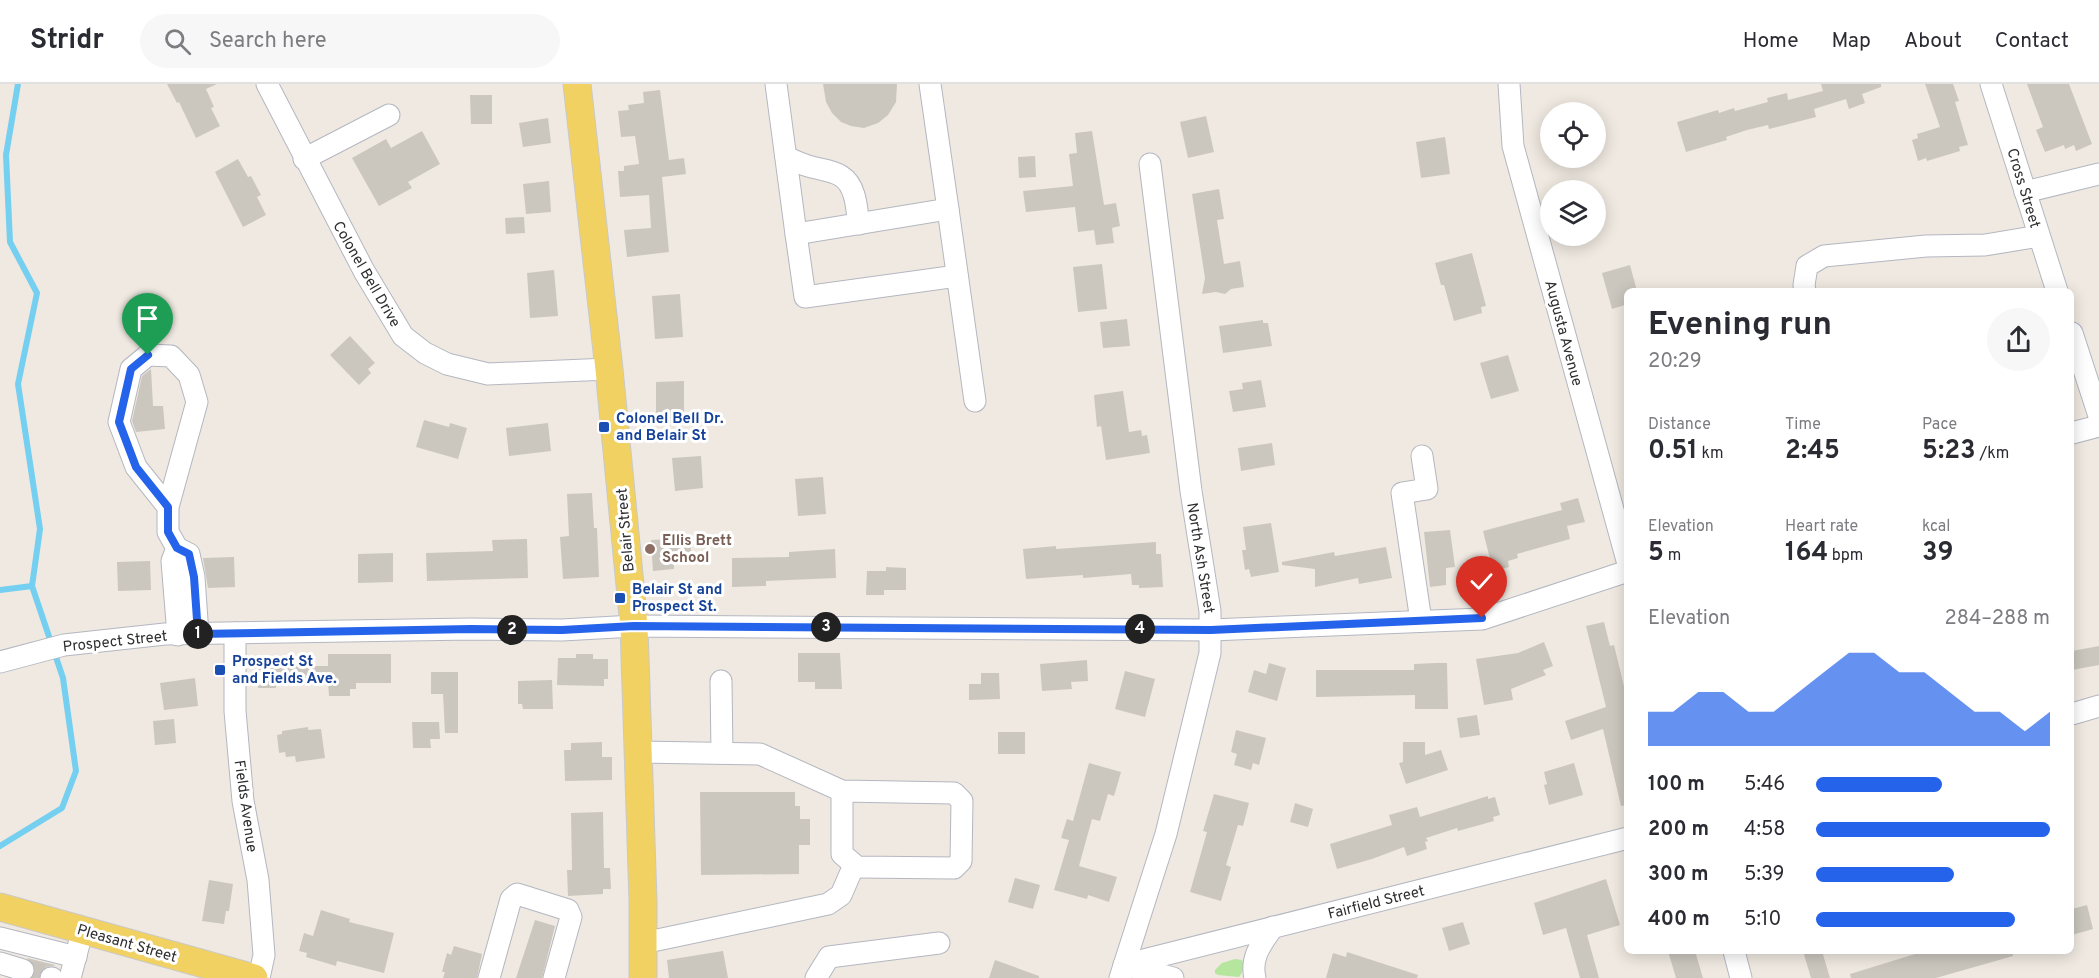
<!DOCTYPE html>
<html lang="en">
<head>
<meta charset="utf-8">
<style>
  :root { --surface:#fff; --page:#f7f7f7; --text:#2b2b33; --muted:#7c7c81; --line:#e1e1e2; --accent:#2563eb }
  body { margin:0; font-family:Overpass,sans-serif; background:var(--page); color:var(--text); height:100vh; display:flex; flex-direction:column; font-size:22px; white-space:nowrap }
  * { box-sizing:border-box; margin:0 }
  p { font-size:20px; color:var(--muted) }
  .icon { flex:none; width:33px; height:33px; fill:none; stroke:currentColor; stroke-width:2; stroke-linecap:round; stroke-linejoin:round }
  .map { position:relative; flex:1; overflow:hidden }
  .sheet { position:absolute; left:1624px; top:204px; width:450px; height:666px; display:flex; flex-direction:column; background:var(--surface); border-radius:9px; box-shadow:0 3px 15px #0003 }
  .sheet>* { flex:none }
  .tools { position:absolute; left:1540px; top:18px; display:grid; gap:12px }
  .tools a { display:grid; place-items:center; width:66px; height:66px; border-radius:50%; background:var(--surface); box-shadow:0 3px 15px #0003; font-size:30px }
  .pin { position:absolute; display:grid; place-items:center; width:51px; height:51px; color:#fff; margin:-62px -26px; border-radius:50% 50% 50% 0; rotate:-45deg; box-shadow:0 0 6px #0007 }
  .pin .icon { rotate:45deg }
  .km { position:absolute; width:30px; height:30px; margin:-15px; border-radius:50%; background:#222; color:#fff; font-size:16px; line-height:30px; text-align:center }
  .round { display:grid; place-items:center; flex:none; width:63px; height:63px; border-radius:32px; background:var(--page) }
  .headline { display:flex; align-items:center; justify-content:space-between; height:102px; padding:0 24px }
  h1 { font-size:33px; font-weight:700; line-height:45px }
  .figures { display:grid; grid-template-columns:repeat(3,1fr); gap:9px; height:102px; padding:6px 24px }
  .figures div { display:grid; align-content:center }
  .figures b { font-size:26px; font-weight:700 }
  .figures small { font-size:16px; font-weight:400 }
  .figures p { font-size:16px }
  .chart { height:168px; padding:12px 24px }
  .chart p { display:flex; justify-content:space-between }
  .chart svg { width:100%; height:108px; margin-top:6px; fill:var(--accent); opacity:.7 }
  ul { padding:0 24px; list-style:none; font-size:20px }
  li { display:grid; grid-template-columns:96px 72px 1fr; align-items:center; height:45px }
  li i { height:15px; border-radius:8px; background:var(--accent) }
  header { display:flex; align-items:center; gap:36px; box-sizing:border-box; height:84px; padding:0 30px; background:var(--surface); border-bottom:2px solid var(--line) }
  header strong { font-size:28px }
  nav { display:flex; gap:33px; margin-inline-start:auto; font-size:21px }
  .search { width:420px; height:54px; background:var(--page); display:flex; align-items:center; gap:15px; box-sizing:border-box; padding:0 21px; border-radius:33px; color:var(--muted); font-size:22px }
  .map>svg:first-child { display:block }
  .green { fill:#b6e59e }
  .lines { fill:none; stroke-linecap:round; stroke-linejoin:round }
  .stream { stroke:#75cff0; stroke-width:6 }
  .building { fill:#cbc7bf }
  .minor-tunnel { stroke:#c8c4bd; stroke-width:21; stroke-dasharray:21 10; stroke-linecap:butt }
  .minor-casing { stroke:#b4b7c1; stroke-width:23 }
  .major-casing { stroke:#c9c9c9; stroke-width:29 }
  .minor { stroke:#fff; stroke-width:21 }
  .major { stroke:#f2d163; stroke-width:27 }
  .route-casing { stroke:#fff; stroke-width:12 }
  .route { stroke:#2563eb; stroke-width:8 }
  .transit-dot { fill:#1a4fb4; stroke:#fff; stroke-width:2 }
  .education-dot { fill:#8d6e63; stroke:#fff; stroke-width:2 }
  .labels { text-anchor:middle; stroke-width:6; stroke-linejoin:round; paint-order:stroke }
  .street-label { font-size:15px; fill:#2e2e2e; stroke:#fff }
  .transit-label { font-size:15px; font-weight:bold; fill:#164399; stroke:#fff; text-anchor:start }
  .education-label { font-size:15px; font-weight:bold; fill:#785e54; stroke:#fff; text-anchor:start }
</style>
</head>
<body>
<header>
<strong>Stridr</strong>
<div class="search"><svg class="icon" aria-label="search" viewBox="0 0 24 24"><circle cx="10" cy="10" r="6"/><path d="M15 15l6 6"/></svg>Search here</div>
<nav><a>Home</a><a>Map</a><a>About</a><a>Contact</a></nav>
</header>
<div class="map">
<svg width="2099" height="894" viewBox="0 0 2099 894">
  <rect width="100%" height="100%" fill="#efe9e1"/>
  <path class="green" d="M1235,875l7,1c3,6 1,12 -3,17l-21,-2 -3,-2v-3l7,-7z"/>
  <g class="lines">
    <g class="stream">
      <path d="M18,0l-12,71 4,87 27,51 -19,91 22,145 -8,57"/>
      <path d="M0,506l32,-4 31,92 13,93 -14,37 -62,38"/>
    </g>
  </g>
  <g class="building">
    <path d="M167,0h50l-11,5 8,18 -3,1 9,18 -24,12 -17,-36 -2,1z"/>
    <path d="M823,0h74l-1,18 -8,13 -10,8 -14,5 -13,-2 -10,-4 -9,-9 -6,-11z"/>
    <path d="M1821,0h60v3l-19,7 3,9 -16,6 -3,-10 -32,10 2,8 -47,12 -1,-4 -21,5 -21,7 1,3 -41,12 -9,-30 41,-12 1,3 15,-5 1,3 33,-9 -1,-4 20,-5 1,7 35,-9z"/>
    <path d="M1925,0h28l6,17 -4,1 13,43 -9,2 1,4 -33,10 -1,-3 -8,3 -6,-21 6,-2 -1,-4 23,-7z"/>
    <path d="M2027,0h42l23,60 -16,7 -2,-6 -9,4 -1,-4 -19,7 -9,-22 7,-3z"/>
    <path d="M660,6l9,70 15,-2 2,16 -24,3 7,75 -42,5 -3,-27 27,-2 -2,-33 -29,2 -2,-26h6v-5l15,-2 -4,-28 -14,1 -3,-26 11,-1 -1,-5 16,-2 -1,-11z"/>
    <path d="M470,11h22v29h-21z"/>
    <path d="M1206,32l8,36 -26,6 -8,-36z"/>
    <path d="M548,34l3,25 -28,4 -4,-24z"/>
    <path d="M422,47l18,33 -32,18 4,6 -33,18 -27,-48 34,-19 5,9z"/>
    <path d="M1092,47l12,74 12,-2 4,23 -8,2 2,15 -18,2 -2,-15 -16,2 -3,-25 -49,5 -3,-21 50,-5 -4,-32 8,-1 -2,-20z"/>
    <path d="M1445,53l5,37 -29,4 -5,-36z"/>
    <path d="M1035,72l1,21 -17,1 -1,-21z"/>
    <path d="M238,75l10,18 3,-1 10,19 -4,2 9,18 -23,12 -28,-55z"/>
    <path d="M549,97l2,31 -25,2 -3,-30z"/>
    <path d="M1219,105l5,30 -7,1 7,44 16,-3 4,26 -13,2 -6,5 -9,-2 -14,2 3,-16 -13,-84z"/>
    <path d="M524,133l1,16 -19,1 -1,-16z"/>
    <path d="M1472,169l14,53 -5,1 1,6 -28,8 -10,-36h-3l-6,-22z"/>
    <path d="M1102,180l5,45 -29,3 -5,-45z"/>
    <path d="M1630,181l7,26h-9v13l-16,5 -10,-36z"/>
    <path d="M554,186l4,46 -28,2 -3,-45z"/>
    <path d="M680,210l3,43 -28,2 -3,-43z"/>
    <path d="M1127,235l3,27 -27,2 -3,-26z"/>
    <path d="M1263,236v3h5l4,23 -49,7 -4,-27z"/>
    <path d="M350,252l25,27 -7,6 3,4 -12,12 -29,-30z"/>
    <path d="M1508,271l11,36 -28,8 -11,-36z"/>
    <path d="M151,285l2,37h10l2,23 -29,3 -4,-11 10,-45z"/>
    <path d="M1261,296l5,27 -33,5 -4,-21 14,-2 -1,-6z"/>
    <path d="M684,297v41l-28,1v-41z"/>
    <path d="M1123,307l6,41 12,-2 1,6 5,-1 3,18 -44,7 -5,-34 -4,1 -3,-32z"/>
    <path d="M424,336l25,7 1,-4 17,5 -9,31 -42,-12z"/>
    <path d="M548,339l3,28 -42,5 -3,-28z"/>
    <path d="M1272,359l3,22 -34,6 -3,-23z"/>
    <path d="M701,372l2,32 -28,3 -3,-33z"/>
    <path d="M823,393l3,37 -28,2 -3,-37z"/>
    <path d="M592,409l2,35h3l2,49 -36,2 -3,-42 9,-1 -2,-42z"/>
    <path d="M1578,414l7,24 -18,4 3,13 -53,15 1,4 -10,3 1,6 -16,4 -10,-40 79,-21 -2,-7z"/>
    <path d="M1271,439l8,49 -28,5 -2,-8 -4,1 -3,-20h4l-3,-23z"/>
    <path d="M1450,446l5,37 -9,1v17l-16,2 -6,-55z"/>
    <path d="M690,454l2,25 -18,2v4l-21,2 -2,-31z"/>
    <path d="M527,455l1,39 -101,3 -1,-28 67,-2 -1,-11z"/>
    <path d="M1156,458v12h5l2,33 -24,1v-3h-7l-1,-11 -48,4v-3l-57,4 -3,-30 33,-3v3z"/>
    <path d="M1386,463l6,31 -33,6 -1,-6 -43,9v-18l-33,-4v-3l52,-10 1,4z"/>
    <path d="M835,465l1,29 -70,3v5l-34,1v-29l57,-1v-5z"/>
    <path d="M393,469v29l-35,1v-29z"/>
    <path d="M234,473l1,30 -27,1 -5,-30z"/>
    <path d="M150,477l1,29 -33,1 -1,-29z"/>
    <path d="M886,483l20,1v22h-22v5h-18l1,-24h19z"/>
    <path d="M1604,538l6,24 4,-1 14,58v102l-7,1 -18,-77 -32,11 -6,-19 41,-14 -20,-81z"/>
    <path d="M1544,558l9,24 -10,4 3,5 -35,14 2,11 -29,5 -8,-46 42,-6z"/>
    <path d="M2099,562v19l-27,5v-19z"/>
    <path d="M798,569h42l2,36h-27v-7h-17z"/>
    <path d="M328,570h63v29h-35v6h-6v7h-21l-1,-14h-52v6h-18v-30h18v8h52z"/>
    <path d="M576,570h17v5h15v20h-4v7l-47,-1 1,-27h18z"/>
    <path d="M1087,576l1,21 -17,1 1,7 -30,2 -2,-27z"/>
    <path d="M1269,579l17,5 -9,33 -29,-9 6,-22 12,4z"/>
    <path d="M1436,579h11l1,46h-33v-14l-99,2v-27h98v-6z"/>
    <path d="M1125,587l30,8 -10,38 -30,-8z"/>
    <path d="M431,588h27v61h-13l-2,-39h-12z"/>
    <path d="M981,589h18l1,26 -31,1v-16h12z"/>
    <path d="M195,594l3,28 -34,4 -4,-27z"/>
    <path d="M552,596l1,29h-30l-1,-5h-4v-23z"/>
    <path d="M1477,631l3,20 -20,3 -3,-20z"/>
    <path d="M174,635l2,24 -21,2 -2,-24z"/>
    <path d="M412,638h27l1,17h-10l1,9h-18z"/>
    <path d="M308,643v3l13,-1 4,29 -29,4 -1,-6 -9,1 -1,-5 -6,1 -2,-18 5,-1v-3z"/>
    <path d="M1236,646l30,8 -7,27 -6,-2 -2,7 -17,-5 3,-11 -6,-2z"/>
    <rect x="998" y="648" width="27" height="22"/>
    <path d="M602,658v15h10v23l-47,1 -1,-31h7v-7z"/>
    <path d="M1403,658h22v13l16,-5 7,20 -42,14 -7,-21 4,-1z"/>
    <path d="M1089,679l32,9 -7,24 -6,-2 -8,27 -8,-2 -13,47 38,11 -8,25 -21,-7 -1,4 -33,-9 15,-50 -8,-2 6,-19 6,2z"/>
    <path d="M1574,679l9,32 -34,10 -5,-20 3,-1 -3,-12z"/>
    <path d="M700,708h95v14h5v13h10v26h-11v29l-98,1z"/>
    <path d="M1214,710l35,9 -6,23 -5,-1 -12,40 5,2 -10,34 -31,-9 17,-60 -4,-1z"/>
    <path d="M1488,712v3l7,-2 5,18 -7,2 1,4 -36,10 -1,-3 -31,10 2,3 -3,1 2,7 -20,7 -3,-9 -32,12 -35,10 -7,-25 62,-19 -3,-10 28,-8 3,10z"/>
    <path d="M1295,719l18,6 -5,18 -18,-5z"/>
    <path d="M603,728l1,56h6l1,21h-8v5l-35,2 -1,-26h5l-1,-57z"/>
    <path d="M1015,794l25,7 -7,24 -25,-7z"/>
    <path d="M1606,795l14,46 -33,10 12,43h-19l-14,-50 -23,7 -9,-32z"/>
    <path d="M209,796l24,4 -4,27h-3l-2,13 -22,-3z"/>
    <path d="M2087,821l6,24 -21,6v-26z"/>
    <path d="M321,826l29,9 -1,3 45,11 -10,40 -47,-12 -1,5 -30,-9 1,-4 -8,-2 5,-18 9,3z"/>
    <path d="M535,836l20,6 -13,52h-26z"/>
    <path d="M1463,838l7,22 -21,7 -7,-23z"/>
    <path d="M454,862l28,8 -5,24h-34l2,-6h-3l5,-19 4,2z"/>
    <path d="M723,867l5,27h-59l-2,-18z"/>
    <path d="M1668,867h27l8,27h-27z"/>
    <path d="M1803,867h19l8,27h-19z"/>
    <path d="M1925,867h87l1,5 -77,22h-85l-1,-4z"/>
    <path d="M1347,868l71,23 -1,3h-91l7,-25 13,4z"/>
    <path d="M27,874l28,7 -1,1 -9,1 -5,4 -2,7h-5l2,-5v-6z"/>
    <path d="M995,876l44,16v2h-50z"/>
  </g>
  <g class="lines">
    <path class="minor-tunnel" d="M23,886l28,8"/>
    <g class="minor-casing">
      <g id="minor">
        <path d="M267,0l97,187 39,65 22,17 22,11 41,10 121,-5"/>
        <path d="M776,0l20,150 152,-25 -18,-125"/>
        <path d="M1509,0l4,62 115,418"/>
        <path d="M1991,0l66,207"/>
        <path d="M786,73c7,3 15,7 22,9 20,6 39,4 46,29 3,9 3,19 5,29"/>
        <path d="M304,75l85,-44"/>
        <path d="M2025,108l74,-18"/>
        <path d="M948,125l27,192"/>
        <path d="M796,150l9,63 152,-21"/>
        <path d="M1805,207l-1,-6 3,-19 17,-10 102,-10 59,-1 54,-9"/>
        <path d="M2072,249l27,83"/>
        <path d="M2072,349l27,-7"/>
        <path d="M168,423l-32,-40 -17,-45 12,-53 17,-14 23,1 18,19 8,27 -29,105v25l9,16 -5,13 6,74"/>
        <path d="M177,464l12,6 5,23 4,58"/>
        <path d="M1421,537l-19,-128 25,-4 -5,-33"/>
        <path d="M235,549v78l8,90 15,79 6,75 -5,23"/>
        <path d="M0,578l64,-17 101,-11 306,-5 91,1 72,-4 577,4 271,-11 146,-48"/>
        <path d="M721,597l1,72"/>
        <path d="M2072,630l27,-8"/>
        <path d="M638,668l122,2 82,37 112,2 8,8 -1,60 -7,7 -97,-1 -15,-13v-63"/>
        <path d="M0,854l76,19"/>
        <path d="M643,859l185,-39 13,-9 13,-30"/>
        <path d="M1734,867l7,27"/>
        <path d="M0,879l23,7"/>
        <path d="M1124,881l504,-127"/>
        <path d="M1125,881l48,13"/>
        <path d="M51,894h1"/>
        <path d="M70,894l9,-34"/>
        <path d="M489,894l22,-79 6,-5 51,16 3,7 -17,61"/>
        <path d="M816,894l13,-21 110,-14"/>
        <path d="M1120,894l46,-144 44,-181v-42l-19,-120 -41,-327"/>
        <path d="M1255,894c-5,-21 7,-35 18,-51"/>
      </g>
    </g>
    <g class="major-casing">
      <g id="major">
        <path d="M577,0l32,285 25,257 9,275v77"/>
        <path d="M0,823l254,71"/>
      </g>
    </g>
    <use href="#minor" class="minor"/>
    <use href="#major" class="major"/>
  </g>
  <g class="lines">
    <g class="route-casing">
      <path id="route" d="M148,271l-17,14 -12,53 17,45 32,40v25l9,16 12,6 5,23 4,57 273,-5 91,1 72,-4 577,4 271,-12"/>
    </g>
    <use href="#route" class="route"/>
  </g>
  <g class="transit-dot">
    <rect x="598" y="337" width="12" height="12" rx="3"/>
    <rect x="614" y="508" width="12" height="12" rx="3"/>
    <rect x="214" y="580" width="12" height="12" rx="3"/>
  </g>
  <circle class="education-dot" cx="650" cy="465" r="6"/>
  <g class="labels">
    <g class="street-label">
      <text transform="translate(2024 104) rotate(73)" y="5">Cross Street</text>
      <text transform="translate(367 190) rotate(60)" y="5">Colonel Bell Drive</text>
      <text transform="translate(1564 249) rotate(75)" y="5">Augusta Avenue</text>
      <text transform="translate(625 446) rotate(-95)" y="5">Belair Street</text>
      <text transform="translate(1201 474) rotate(81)" y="5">North Ash Street</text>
      <text transform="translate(115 557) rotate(-6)" y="5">Prospect Street</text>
      <text transform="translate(246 722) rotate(82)" y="5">Fields Avenue</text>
      <text transform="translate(1376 818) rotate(-14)" y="5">Fairfield Street</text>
      <text transform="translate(127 859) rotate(16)" y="5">Pleasant Street</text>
    </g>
    <g class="transit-label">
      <text x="616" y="339">Colonel Bell Dr.<tspan x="616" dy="17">and Belair St</tspan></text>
      <text x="632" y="510">Belair St and<tspan x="632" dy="17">Prospect St.</tspan></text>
      <text x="232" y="582">Prospect St<tspan x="232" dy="17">and Fields Ave.</tspan></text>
    </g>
    <g class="education-label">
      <text x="662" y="461">Ellis Brett<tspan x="662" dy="17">School</tspan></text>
    </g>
  </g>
</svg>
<div class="tools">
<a><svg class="icon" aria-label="locate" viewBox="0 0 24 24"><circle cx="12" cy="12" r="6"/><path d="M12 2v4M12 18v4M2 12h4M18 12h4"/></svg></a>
<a><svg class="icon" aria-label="layers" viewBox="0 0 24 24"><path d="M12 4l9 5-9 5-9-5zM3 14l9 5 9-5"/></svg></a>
</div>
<div class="pin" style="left:148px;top:271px;background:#1e9e55"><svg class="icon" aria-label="arrive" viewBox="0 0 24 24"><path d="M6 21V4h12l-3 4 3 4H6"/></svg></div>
<div class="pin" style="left:1482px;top:534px;background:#d93025"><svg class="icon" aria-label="check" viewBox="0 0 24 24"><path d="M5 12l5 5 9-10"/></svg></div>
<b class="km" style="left:198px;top:550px">1</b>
<b class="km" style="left:512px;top:546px">2</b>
<b class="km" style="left:826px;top:543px">3</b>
<b class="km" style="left:1140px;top:545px">4</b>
<section class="sheet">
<div class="headline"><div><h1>Evening run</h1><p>20:29</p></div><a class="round"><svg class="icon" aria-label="share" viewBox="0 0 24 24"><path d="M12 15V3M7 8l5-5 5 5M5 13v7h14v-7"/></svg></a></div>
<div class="figures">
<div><p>Distance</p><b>0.51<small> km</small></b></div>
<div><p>Time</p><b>2:45</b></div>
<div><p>Pace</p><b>5:23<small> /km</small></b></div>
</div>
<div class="figures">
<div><p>Elevation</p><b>5<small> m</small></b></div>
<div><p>Heart rate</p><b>164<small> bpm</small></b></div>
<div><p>kcal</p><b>39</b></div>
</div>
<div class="chart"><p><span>Elevation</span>284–288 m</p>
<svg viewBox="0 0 160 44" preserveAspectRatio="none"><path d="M0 44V30L10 30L20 22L30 22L40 30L50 30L60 22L70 14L80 6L90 6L100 14L110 14L120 22L130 30L140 30L150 38L160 30V44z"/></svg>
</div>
<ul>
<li><b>100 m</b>5:46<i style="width:54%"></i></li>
<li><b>200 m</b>4:58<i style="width:100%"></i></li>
<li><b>300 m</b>5:39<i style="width:59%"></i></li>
<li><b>400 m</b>5:10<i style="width:85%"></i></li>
</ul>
</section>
</div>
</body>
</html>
